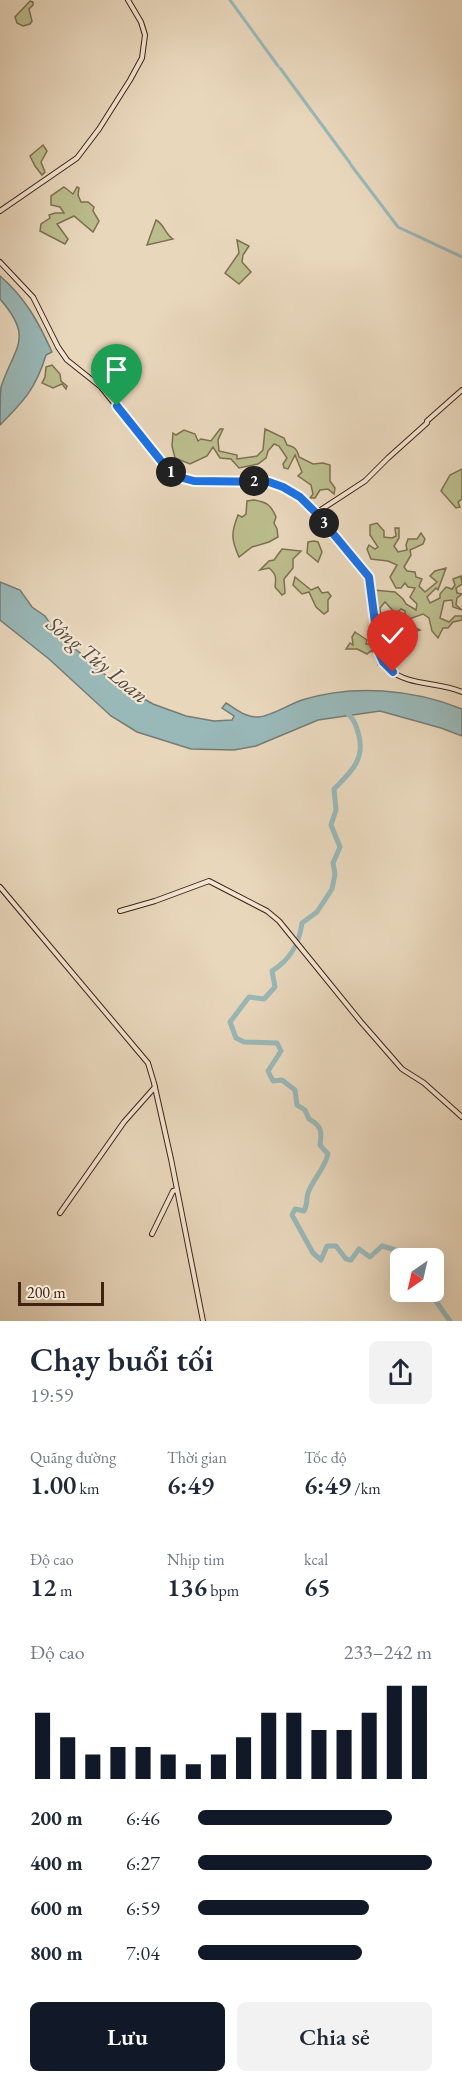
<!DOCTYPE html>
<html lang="vi">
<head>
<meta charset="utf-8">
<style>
  :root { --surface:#fff; --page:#f2f2f3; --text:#1f2937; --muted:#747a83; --accent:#111827 }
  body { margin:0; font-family:"EB Garamond",serif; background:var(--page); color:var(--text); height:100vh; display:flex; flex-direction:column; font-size:22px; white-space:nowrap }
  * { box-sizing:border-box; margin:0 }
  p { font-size:20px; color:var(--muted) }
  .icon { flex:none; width:33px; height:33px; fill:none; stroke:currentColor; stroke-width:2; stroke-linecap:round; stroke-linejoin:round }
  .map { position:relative; height:1321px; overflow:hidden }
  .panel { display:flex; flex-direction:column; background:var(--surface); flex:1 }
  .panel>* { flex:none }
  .needle { width:39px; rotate:214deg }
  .controls { position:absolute; left:390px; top:1248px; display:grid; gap:12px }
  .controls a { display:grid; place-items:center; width:54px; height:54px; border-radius:9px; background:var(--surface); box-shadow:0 6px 24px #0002; font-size:30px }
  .scale { position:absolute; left:18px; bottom:15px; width:86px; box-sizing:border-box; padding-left:6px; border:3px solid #402213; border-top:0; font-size:16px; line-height:21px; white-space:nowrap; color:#402213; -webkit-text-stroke:4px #f1e5d3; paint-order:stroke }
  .pin { position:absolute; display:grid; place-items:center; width:51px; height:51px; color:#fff; margin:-62px -26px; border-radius:50% 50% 50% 0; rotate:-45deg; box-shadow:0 0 6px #0007 }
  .pin .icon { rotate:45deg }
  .km { position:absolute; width:30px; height:30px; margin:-15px; border-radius:50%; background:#222; color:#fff; font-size:16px; line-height:30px; text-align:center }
  .round { display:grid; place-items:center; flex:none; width:63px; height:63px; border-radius:9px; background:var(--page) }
  .headline { display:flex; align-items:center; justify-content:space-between; height:102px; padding:0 30px }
  h1 { font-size:33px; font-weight:600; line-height:45px }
  .figures { display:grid; grid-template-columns:repeat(3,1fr); gap:9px; height:102px; padding:6px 30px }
  .figures div { display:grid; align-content:center }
  .figures b { font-size:26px; font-weight:600 }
  .figures small { font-size:16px; font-weight:400 }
  .figures p { font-size:16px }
  .chart { height:168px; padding:12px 30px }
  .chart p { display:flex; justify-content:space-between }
  .chart svg { width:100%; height:108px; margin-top:6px; stroke:var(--accent); stroke-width:6 }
  .primary-button { display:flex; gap:12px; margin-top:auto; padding:12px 30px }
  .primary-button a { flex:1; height:69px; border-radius:9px; background:var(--accent); color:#fff; font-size:24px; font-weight:600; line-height:69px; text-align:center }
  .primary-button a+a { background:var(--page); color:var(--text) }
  ul { padding:0 30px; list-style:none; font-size:20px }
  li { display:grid; grid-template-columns:96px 72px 1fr; align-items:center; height:45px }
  li i { height:15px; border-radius:8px; background:var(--accent) }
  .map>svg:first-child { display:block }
  .green { fill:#bbbd8d; stroke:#7e7050; stroke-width:1.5 }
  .water { fill:#99b8b8; stroke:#757c76; stroke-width:1.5 }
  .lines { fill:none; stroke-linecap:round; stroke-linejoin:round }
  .canal { stroke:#99b8b8; stroke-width:3 }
  .river { stroke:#99b8b8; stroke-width:5 }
  .secondary-casing { stroke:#402213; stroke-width:6 }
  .secondary { stroke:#f1e5d3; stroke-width:4 }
  .route-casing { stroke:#fff; stroke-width:12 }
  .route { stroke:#1a73e8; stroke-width:8 }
  .labels { text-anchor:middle; stroke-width:4.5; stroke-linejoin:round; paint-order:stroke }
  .water-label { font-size:22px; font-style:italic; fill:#56483c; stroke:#f1e5d3 }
</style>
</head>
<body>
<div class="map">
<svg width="462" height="1321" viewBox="0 0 462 1321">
  <rect width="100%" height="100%" fill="#e9d7bc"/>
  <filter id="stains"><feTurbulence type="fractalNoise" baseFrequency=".00333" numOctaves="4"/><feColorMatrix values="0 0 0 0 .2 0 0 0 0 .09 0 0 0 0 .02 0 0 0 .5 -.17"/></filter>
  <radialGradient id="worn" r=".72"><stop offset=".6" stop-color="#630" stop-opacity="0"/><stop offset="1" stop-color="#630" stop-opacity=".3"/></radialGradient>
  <g class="green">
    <path d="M30,1l3,1v3l-4,4 3,12 -2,3 -7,2 -6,-3 -2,-6z"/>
    <path d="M43,145l4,6 -6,11 4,10 -3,3 -7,-9 -5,-10z"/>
    <path d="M64,187l9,7 4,-7 2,1 -1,7 3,7h7l6,5 -1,4 6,10 -6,11 -19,-16 -17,8 11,15 -3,5 -25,-13 1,-7 9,-6 -1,-3 6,-2h9l-4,-6 -9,-2v-9z"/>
    <path d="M156,220c9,5 8,13 17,19l-26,6z"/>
    <path d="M237,240l12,6 -6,9 -1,7 9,10 -12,12 -14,-11 14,-20z"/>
    <path d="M52,365l8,9 1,7 6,5 -1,3 -4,-5 -9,4 -11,-5 3,-6 1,-10z"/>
    <path d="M220,429h3l-5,11 1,11 18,4v4l20,-3 6,-6 2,-21 19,9 3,7c8,2 10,4 12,12l14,7 10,-1 7,2v16l5,7 -1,6 -6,-5 -8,1 -5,8h-5l3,-4 -2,-9 -13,-9 4,-4 -7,-17 -7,14 -4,-1 -1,-4 4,-6 -8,-12 -5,-2 -6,7 -2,7 -8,6 -19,4 -8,-9 -11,-1 -7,-11 -6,9 -17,8 -15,-6 -3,-12 1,-13 3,2 8,-5 11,4 3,7 3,-2 10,2z"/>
    <path d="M462,469v30l-4,3 2,5 -4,1 -15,-17 9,-16z"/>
    <path d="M254,500c13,2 17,5 22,17l-2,6 3,6 1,8 -9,5 -17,5 -13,10c-8,-18 -8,-24 -1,-42l4,2 4,-3 1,-13z"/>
    <path d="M377,523l7,8v6l8,1 4,-2 -1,-8h4v10l-5,8 4,6 9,-2 -1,-5 2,-6h9l4,-6 4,6 -2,5 -13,6 1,5 -7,12 3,4 8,1 1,5 6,2 -3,7 6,6 12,-10 -7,-6 5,-5 11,-3 -8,22 -2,-2 -9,9 3,6 10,-5v-4l6,-7 6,2 3,-4 -2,-6 8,-3 1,8 -6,4 1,5 5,1 -5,4 -1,7 6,5 -9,-3 -1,-7 -8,1 -4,17 9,4 6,-6h7v4l-9,2 -5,6h-5l-5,10 -6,-7 -3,-13 -6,-4 -14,5 -2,7 1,5 8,-3 4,2 -27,7 7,-5 2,-6 -3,-5 6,-4v-6l-4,-2 -5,5 -11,-12 -5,6 4,32 -4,1 -6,-51 21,2 8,7 3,5 10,6 1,-6 -7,-7 5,-9 -7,-1 -3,-4 -4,5h-5l-6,-11 7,-12 -9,-4 -17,-2 -4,-10 2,-4 6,4 3,-2 -8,-12v-10z"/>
    <path d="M314,541l4,1 4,10 -4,10 -11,-9 1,-11z"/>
    <path d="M282,549l19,2 -8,8v9l-9,11 1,14 -3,2 -7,-8c1,-9 2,-12 -6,-19l-9,2 9,-9 5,-1z"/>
    <path d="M295,577l16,13 7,-3 4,6 6,-1 3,4 -3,4v11l-4,3 -8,-7 -7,-15 -7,2 -9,-9z"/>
    <path d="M355,632l12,8 -1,4h9l5,20 -2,1 -3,-12 -4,-2 -4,3 -10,-5h-11l4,-6 3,2 -1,-8z"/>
  </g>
  <g class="water">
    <path d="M0,276c25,21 39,47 52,76l-6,3c-10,33 -22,46 -46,70 0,-12 0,-27 1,-38 13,-40 34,-48 -1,-88z"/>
    <path d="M0,582l20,8 12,17 13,9 10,15 56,49 42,24 33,12 28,5 18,-1 2,-4 -12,-8 4,-5c10,6 20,15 33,14 12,-1 31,-13 43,-17 51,-16 111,-11 160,9v27l-21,-8 -61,-17 -62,9 -62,26 -22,4 -43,-1 -54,-17 -26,-16 -62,-57 -49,-39z"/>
  </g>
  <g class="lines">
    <g class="canal">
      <path d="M230,0l48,66"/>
      <path d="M280,68l70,95"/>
      <path d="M351,165l47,62 64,30"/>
    </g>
    <g class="river">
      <path d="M345,711c9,8 11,13 14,25 6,24 -9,37 -25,53l2,21 -5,15 9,22 -7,16 2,11 -3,15 -15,23 -15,11c-3,22 -12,37 -30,48l3,16 -11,12 -15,-2 -19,25 6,16 8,4 33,1 4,8 -13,20 5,10 9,-1 13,10 2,15 8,5 4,9c13,7 13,13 11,26l8,9c-3,14 -15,25 -20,39 -2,6 0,11 -4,18l-9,-2 -3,6 21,38 8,7 6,-14h9l10,13 5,1 8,-11 11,8 12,-11 17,5h17l3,7"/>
      <path d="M432,1292l3,8 15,21"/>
    </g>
    <g class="secondary-casing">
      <g id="secondary">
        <path d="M0,211l77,-53 22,-29 31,-49 12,-22 3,-23 -4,-13 -13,-22"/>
        <path d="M0,262l33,35 25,50 9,13 34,27 66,82c36,30 92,-7 134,29 18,16 32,36 48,55 6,7 16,15 20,24 9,25 -1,74 20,92 20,18 50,12 73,23"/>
        <path d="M316,513l49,-32 23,-23 39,-35v-2l35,-31"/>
        <path d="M0,887l148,176 6,20 17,76 32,162"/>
        <path d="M120,911l35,-10 54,-20 58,30 12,10 82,101 41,47 22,14 38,34"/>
        <path d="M60,1213l64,-91 31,-35"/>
        <path d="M152,1234l21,-43 4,-1"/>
      </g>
    </g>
    <use href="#secondary" class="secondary"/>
  </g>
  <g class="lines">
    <g class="route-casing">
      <path id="route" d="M117,406l48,60 14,11 15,4 75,1 14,5 17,10 16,16 53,64 10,76 4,9 10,10"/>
    </g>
    <use href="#route" class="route"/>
  </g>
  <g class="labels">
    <g class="water-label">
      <text transform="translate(98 659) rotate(39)" y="8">Sông Túy Loan</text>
    </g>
  </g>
  <rect width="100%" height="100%" filter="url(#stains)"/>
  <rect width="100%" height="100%" fill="url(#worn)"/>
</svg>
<div class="controls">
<a><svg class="needle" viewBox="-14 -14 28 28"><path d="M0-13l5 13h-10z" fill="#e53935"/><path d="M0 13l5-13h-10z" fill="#747a83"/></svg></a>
</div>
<div class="scale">200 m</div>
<div class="pin" style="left:117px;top:406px;background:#1e9e55"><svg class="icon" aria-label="arrive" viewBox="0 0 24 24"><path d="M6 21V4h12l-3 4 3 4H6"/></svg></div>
<div class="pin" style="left:393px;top:672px;background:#d93025"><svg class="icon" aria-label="check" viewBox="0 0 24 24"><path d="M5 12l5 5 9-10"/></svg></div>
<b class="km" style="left:171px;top:472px">1</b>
<b class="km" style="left:254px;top:481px">2</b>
<b class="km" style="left:324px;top:523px">3</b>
</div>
<section class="panel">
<div class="headline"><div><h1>Chạy buổi tối</h1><p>19:59</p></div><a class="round"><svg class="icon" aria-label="share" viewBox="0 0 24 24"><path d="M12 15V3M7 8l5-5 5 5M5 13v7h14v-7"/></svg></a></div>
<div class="figures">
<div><p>Quãng đường</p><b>1.00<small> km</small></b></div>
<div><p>Thời gian</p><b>6:49</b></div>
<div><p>Tốc độ</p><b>6:49<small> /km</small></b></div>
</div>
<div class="figures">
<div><p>Độ cao</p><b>12<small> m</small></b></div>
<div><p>Nhịp tim</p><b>136<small> bpm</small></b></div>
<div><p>kcal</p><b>65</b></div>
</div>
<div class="chart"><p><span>Độ cao</span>233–242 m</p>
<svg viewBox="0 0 160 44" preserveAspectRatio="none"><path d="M5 44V17M15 44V27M25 44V34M35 44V31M45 44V31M55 44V34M65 44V38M75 44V34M85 44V27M95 44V17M105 44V17M115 44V24M125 44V24M135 44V17M145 44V6M155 44V6"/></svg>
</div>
<ul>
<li><b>200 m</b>6:46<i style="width:83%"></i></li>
<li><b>400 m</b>6:27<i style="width:100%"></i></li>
<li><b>600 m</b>6:59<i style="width:73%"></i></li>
<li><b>800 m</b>7:04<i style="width:70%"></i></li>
</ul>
<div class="primary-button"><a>Lưu</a><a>Chia sẻ</a></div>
</section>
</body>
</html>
